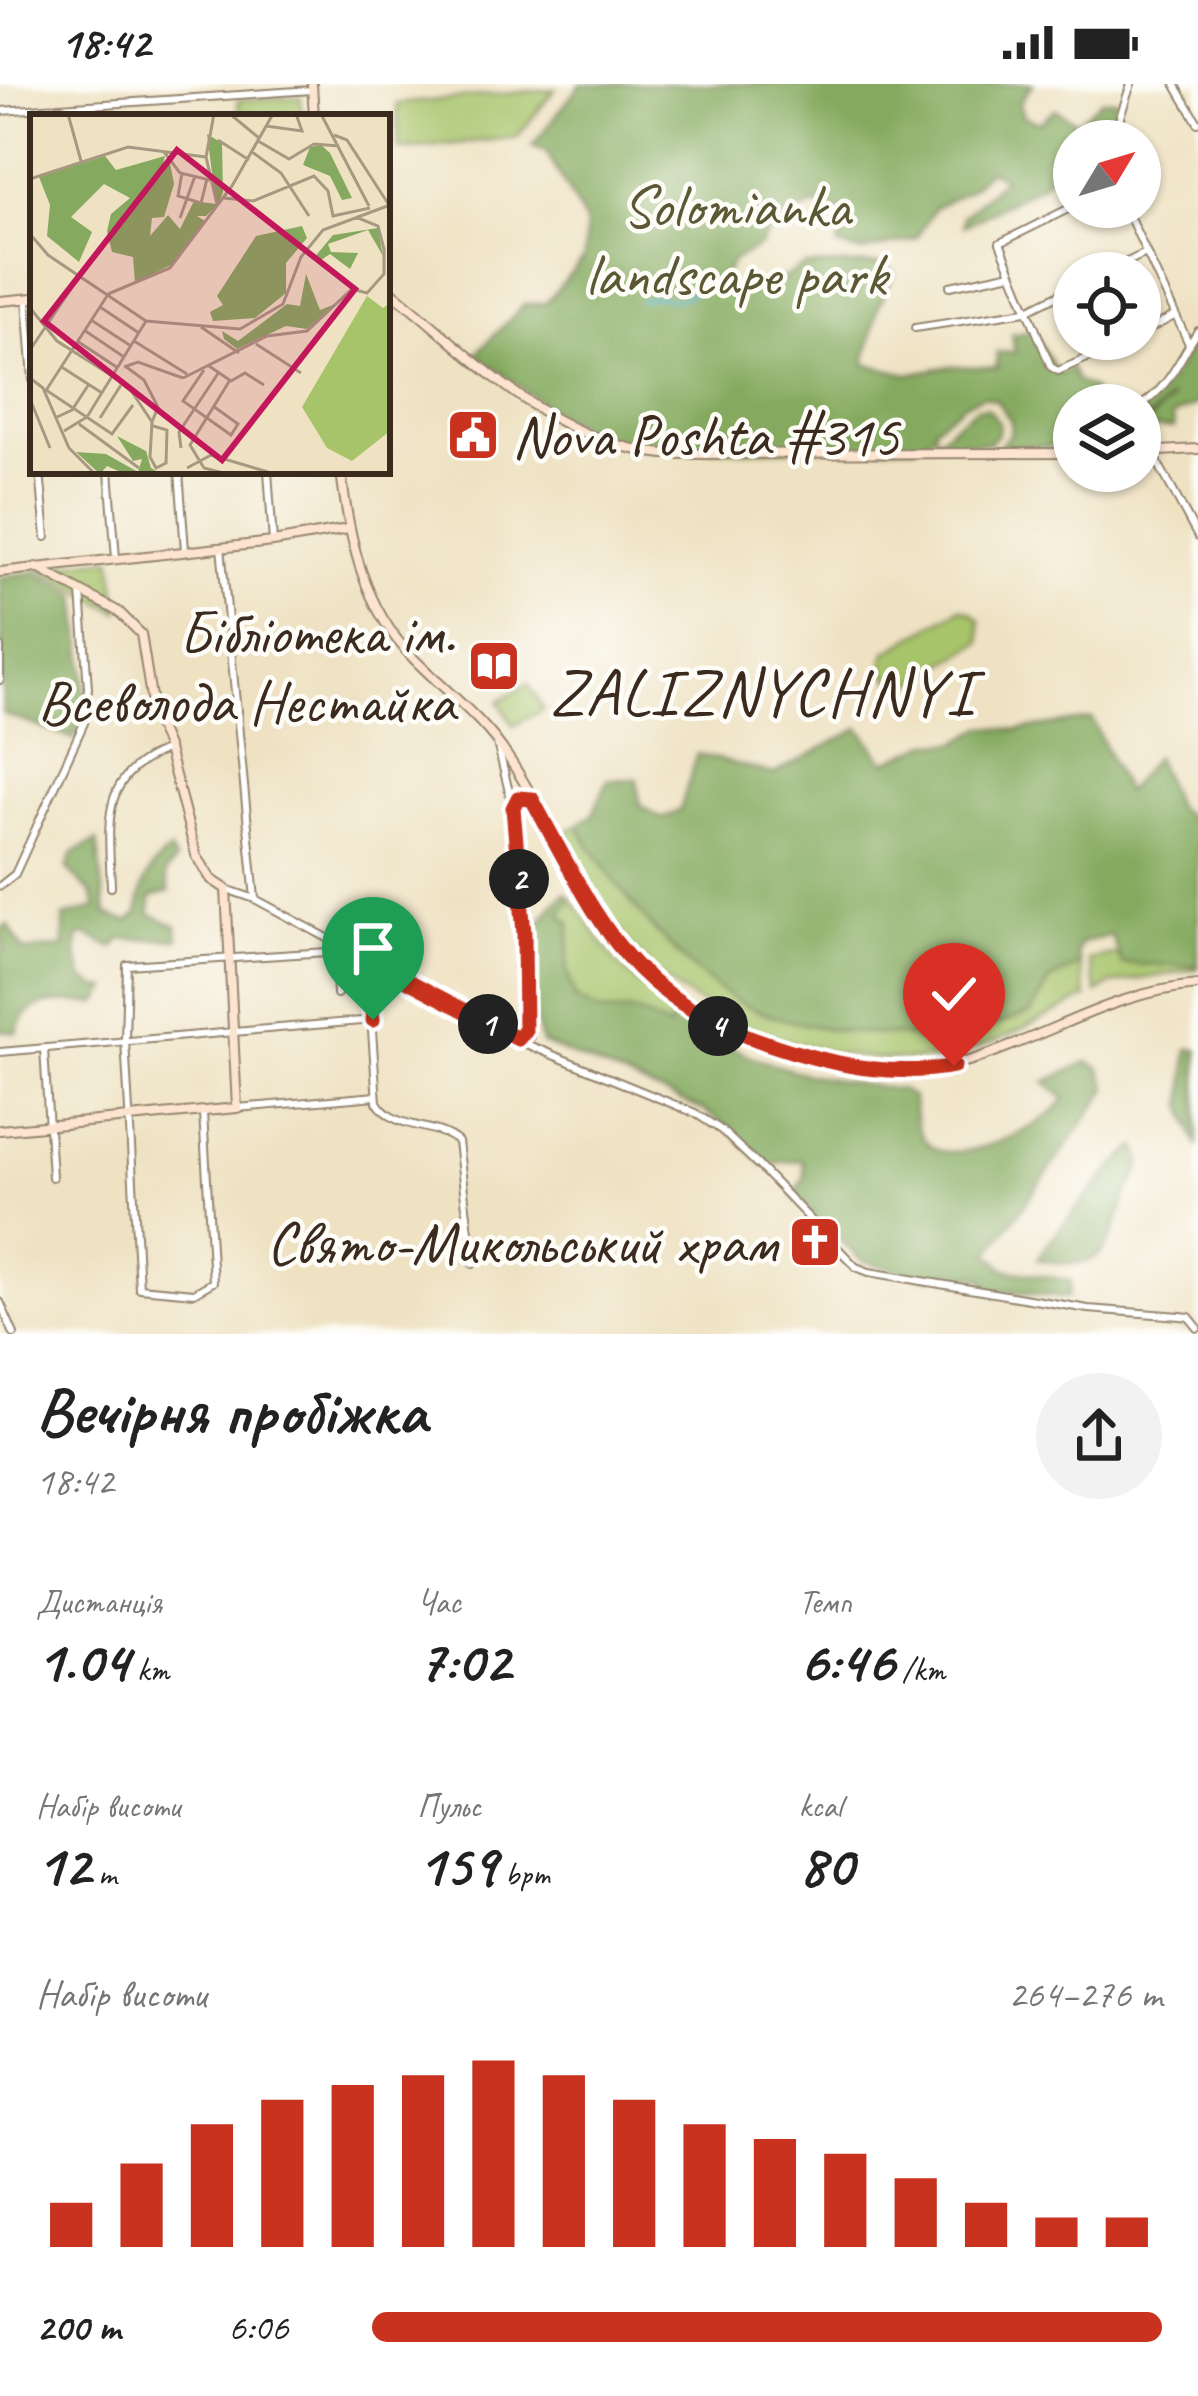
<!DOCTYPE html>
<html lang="uk">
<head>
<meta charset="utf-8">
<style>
  :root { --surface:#fff; --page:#f2f2f2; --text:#222; --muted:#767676; --accent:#c8321e }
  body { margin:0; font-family:Caveat,sans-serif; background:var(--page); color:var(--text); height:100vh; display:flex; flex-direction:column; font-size:45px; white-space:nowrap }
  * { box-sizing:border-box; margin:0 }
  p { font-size:39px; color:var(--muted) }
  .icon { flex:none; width:66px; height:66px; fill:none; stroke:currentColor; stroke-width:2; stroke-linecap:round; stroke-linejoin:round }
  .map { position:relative; height:1250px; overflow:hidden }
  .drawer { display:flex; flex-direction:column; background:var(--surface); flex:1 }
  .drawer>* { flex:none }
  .needle { width:78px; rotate:52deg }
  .controls { position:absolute; left:1053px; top:36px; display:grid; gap:24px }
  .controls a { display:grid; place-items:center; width:108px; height:108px; border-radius:50%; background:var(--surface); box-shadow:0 3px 9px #0004; font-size:60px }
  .pin { position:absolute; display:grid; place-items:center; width:102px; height:102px; color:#fff; margin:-123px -51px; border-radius:50% 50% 50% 0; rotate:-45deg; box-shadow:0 0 12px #0007 }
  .pin .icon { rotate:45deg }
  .km { position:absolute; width:60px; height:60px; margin:-30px; border-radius:50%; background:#222; color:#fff; font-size:33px; line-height:60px; text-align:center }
  .round { display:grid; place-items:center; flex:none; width:126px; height:126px; border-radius:63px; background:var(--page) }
  .headline { display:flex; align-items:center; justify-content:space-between; height:204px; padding:0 36px }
  h1 { font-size:66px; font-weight:700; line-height:90px }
  .figures { display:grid; grid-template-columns:repeat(3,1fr); gap:18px; height:204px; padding:12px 36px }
  .figures div { display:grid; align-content:center }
  .figures b { font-size:60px; font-weight:700 }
  .figures small { font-size:33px; font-weight:400 }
  .figures p { font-size:33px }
  .chart { height:336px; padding:24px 36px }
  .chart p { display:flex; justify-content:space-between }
  .chart svg { width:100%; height:216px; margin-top:12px; stroke:var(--accent); stroke-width:6 }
  ul { padding:0 36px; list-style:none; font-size:39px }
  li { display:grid; grid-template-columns:192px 144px 1fr; align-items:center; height:90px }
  li i { height:30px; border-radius:15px; background:var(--accent) }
  .status { display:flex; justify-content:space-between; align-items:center; height:84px; padding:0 60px; background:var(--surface); direction:ltr }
  .status svg { height:33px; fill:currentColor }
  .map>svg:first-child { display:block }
  .green { fill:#a7c46b; stroke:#717744; stroke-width:3 }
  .forest { fill:#85aa5f; stroke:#606a3e; stroke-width:3 }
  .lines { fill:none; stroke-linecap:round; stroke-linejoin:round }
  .stream { stroke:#44afc2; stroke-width:3 }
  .street-casing { stroke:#958670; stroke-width:10 }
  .secondary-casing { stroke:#958670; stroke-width:12 }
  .street { stroke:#fff; stroke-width:6 }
  .secondary { stroke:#fde4d1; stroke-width:8 }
  .route-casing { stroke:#fff; stroke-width:24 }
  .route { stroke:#c8321e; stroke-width:15 }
  .labels { text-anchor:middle; stroke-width:9; stroke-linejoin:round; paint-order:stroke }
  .park-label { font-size:60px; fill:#5b5835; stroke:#fdfcf7 }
  .poi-label { font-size:60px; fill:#3b2a1e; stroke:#fdfcf7; text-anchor:end }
  .quarter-label { font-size:66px; letter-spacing:3px; fill:#3b2a1e; stroke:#fdfcf7 }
  .inset-road { fill:none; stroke:#a79881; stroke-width:3 }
  .view { fill:#c2185b; fill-opacity:0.15; stroke:#c2185b; stroke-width:6 }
  .inset-edge { fill:none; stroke:#3b2a1e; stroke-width:6 }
</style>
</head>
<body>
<div class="status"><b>18:42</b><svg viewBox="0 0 49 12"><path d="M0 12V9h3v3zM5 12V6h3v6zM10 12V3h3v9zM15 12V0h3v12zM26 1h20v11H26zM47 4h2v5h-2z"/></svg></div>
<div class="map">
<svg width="1198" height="1250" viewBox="0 0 1198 1250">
  <rect width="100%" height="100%" fill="#fdfcf7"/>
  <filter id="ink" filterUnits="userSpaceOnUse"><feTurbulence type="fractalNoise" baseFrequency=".00833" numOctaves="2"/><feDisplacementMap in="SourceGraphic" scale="24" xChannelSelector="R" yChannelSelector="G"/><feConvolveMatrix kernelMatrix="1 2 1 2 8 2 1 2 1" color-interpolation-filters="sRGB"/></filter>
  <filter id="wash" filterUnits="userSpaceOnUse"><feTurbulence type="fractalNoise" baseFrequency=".004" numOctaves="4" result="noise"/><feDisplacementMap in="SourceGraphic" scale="48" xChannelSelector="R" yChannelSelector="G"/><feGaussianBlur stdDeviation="2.7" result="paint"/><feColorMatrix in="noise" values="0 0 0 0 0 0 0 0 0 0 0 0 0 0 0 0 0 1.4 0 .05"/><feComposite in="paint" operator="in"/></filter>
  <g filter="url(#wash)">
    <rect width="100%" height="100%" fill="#efe2c3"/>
    <g class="green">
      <path d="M555,5l-38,48 -118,13 -2,-46z"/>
      <path d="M301,13l1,20h-63l-1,-17z"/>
      <path d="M112,474l7,54 -83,-45z"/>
      <path d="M961,524l11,4 8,8 1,22 -74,45c-18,-4 -28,-16 -21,-34z"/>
      <path d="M528,600l15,25 -29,17 -15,-25z"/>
      <path d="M577,741l77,106 36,31 64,47 48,14 38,8 115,7 71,-26 17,-18 7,-14 30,-15 6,33c-45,21 -94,50 -143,59 -87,15 -226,-27 -290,-87 -39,-37 -64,-90 -89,-137z"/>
      <path d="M571,814l46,66 56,50 -3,15 -34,-17h-35l-26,-14 -8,-28 3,-47 -9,-9z"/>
      <path d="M1118,870l5,10 75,2v3l-86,15 -15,9 -8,-33z"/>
    </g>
    <g class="forest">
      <path d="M581,0h452l-13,17 2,15 18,6 15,-13 22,13 25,-22h16l-11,41h-33v7l-35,38 -76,40v-10l41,-38 -15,-8 -21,20 -34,18 -18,31 -54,13 -24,-6 8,-18 -2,-16 -28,-7 -42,19 -14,22 -28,15 -7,13 7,16 41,-6 31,-18 81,-2 10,9 -17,34 -13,57 43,10 43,-8 46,2v-15l18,-1 -3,-17 21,-4 25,43 13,-5 5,12 16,8 3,16h-21v42l-75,-1 11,-12 1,-13 -15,-21 -13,-4 -18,7 -32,24 2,6 -20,13 -169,4 -115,-4 -28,-8 -50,-26 -77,-58 48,-49 22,-2 38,-45 2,-35 -40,-72 -14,-5z"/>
      <path d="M1198,247v73l-25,12 1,12h-33l29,-27v-3l-30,28v-17c35,-24 37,-47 58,-78z"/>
      <path d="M976,324h11l12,14 -1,11 -9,10 -57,-1z"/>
      <path d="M35,488l42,23c4,47 16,100 -3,144l-71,-25 -3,-137z"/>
      <path d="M1092,635l33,73 30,-35 21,51 22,18v140l-76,-2 -11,-29 -30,8 -4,10 3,12 -30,15 -19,33 -75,25v5c-18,5 -43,-7 -63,-8 -46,-2 -94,-9 -137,-25 -65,-24 -144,-127 -179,-185l15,-9 16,-36 29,-1 3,26 22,14 18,-9 17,-56 77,20 86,-46 25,34 45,-19h26l28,-16 34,3z"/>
      <path d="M97,757l9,73 21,8 11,-8c2,-25 10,-49 32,-63l5,10 -10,13 4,18 -18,5 -1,17 27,12 1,13h-57l-7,9 -29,-13 -7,2 -1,19 6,22 14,10 11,1 -10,14c-30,1 -71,-11 -81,30l-17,-3v-78l4,-2 -4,-21 8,-4 16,26 40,-4v-30l33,-9 -6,-15 -24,-24 6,-16z"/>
      <path d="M565,809l6,5 -10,16 9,9 -3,47 8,28 26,14h35l33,16 4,-14c80,53 136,64 229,76l11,8c1,18 3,41 22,51 30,14 115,-23 130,-51l-20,-16 43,-20 12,6 8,21 -119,164 16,16 66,12 -3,16 -81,-8 -3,-10 -37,-8 -16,7 -69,-17 -68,-65 11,-20 -2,-16 -40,4 -36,-37 -24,-17 -161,-67c-9,-23 -17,-79 -10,-104 5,-16 22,-35 33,-46z"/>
      <path d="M1188,965l10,1v97l-14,-42z"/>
      <path d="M1137,1063c13,22 -6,33 -12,52 -17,55 -23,74 -87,60 4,-13 87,-107 99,-112z"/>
    </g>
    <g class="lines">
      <path class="stream" d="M640,216l17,-4 17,4 29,-11"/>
    </g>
  </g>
  <g filter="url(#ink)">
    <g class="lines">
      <g class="street-casing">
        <g id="street">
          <path d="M1175,0l23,39"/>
          <path d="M0,27l312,-21"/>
          <path d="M1112,57l19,-57"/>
          <path d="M1074,122l-74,37 51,124 7,4 72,-32"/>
          <path d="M1125,123l64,137"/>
          <path d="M1104,189l42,-20"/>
          <path d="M950,202l62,-13"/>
          <path d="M27,215l6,81"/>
          <path d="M915,244l111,-17 48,-24"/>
          <path d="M1140,250l34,-18"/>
          <path d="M1140,322c30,-19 39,-47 58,-75"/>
          <path d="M1152,368l46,85"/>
          <path d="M40,387l6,66"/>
          <path d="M109,387l7,87"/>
          <path d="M179,387l6,79"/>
          <path d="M268,387l5,71"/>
          <path d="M221,463l34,352"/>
          <path d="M0,563v33"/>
          <path d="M154,632l83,-8"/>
          <path d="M497,659l16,65 11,125 1,98 5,6 -2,5"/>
          <path d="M0,802l15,-12 69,-151 4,-35 -7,-96"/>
          <path d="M111,803c-2,-64 -13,-112 57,-138"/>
          <path d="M226,805l29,10 266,143 174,71 26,17 37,35 98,102 13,5 219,37 93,7 8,1 9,11"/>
          <path d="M367,875l10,143c18,30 57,19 81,40l15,122"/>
          <path d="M337,910l-1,-21 19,-2v-7l12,-5"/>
          <path d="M44,965l8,128"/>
          <path d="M0,968l373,-32"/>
          <path d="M237,1024l139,-12"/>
          <path d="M203,1029l10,169 -19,11 -55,-5 -14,-248 2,-75 216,-14"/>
          <path d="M0,1218l14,32"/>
        </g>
      </g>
      <g class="secondary-casing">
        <g id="secondary">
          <path d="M312,0l2,33"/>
          <path d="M387,204c88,69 160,154 277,166l410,-1"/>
          <path d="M0,217l33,-3"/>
          <path d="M1140,368l58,-3"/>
          <path d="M341,387c8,68 22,135 71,186 33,34 70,60 96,100 43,64 71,137 117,199 75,82 238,139 347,104 79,-25 139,-68 226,-75"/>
          <path d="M0,488l273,-30 75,-13"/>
          <path d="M513,724l9,-12 11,3"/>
          <path d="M0,1046l237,-22 -11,-219 -15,-10 -15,-24 -28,-106 -14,-33 -13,-82 -22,-22 -83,-45"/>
        </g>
      </g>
      <use href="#street" class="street"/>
      <use href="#secondary" class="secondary"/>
    </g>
  </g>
  <g class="lines" filter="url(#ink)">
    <g class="route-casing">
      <path id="route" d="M373,936l-6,-61 147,78 4,2 7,-8 -1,-98 -11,-125 5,-10 14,1c76,139 98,203 259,252 54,16 107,26 163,15"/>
    </g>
    <use href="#route" class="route"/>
  </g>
  <defs>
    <g id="civic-square" transform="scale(2.7)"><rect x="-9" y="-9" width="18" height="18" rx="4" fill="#c8321e" stroke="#fdfcf7"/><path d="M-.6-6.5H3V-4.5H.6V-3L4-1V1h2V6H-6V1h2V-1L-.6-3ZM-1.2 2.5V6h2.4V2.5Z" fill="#fff"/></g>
    <g id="library-square" transform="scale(2.7)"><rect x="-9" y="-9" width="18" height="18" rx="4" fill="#c8321e" stroke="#fdfcf7"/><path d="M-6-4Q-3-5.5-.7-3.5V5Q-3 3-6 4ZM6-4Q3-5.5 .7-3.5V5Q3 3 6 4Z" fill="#fff"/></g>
    <g id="church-square" transform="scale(2.7)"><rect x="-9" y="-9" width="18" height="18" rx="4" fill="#c8321e" stroke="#fdfcf7"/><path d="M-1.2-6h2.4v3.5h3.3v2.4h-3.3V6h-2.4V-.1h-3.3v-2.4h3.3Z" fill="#fff"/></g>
  </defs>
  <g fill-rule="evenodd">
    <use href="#civic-square" x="473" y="351"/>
    <use href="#library-square" x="494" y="582"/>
    <use href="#church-square" x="815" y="1158"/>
  </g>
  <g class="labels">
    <g class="park-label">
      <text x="736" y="142">Solomianka<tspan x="736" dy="69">landscape park</tspan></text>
    </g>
    <g class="poi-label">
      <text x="512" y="372" text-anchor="start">Nova Poshta #315</text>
      <text x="455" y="569">Бібліотека ім.<tspan x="455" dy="69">Всеволода Нестайка</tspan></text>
      <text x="776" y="1179">Свято-Микольський храм</text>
    </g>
    <g class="quarter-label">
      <text x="762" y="630">ZALIZNYCHNYI</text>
    </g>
  </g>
  <g transform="translate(30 30)">
    <rect width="360" height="360" fill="#efe2c3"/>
    <path d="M337,182l16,12 7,-5v128l-38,30 -25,-13 -25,-41z" fill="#a7c46b"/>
    <path d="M177,20l15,9 1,49 -4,11 -13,13h-9l8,5 -34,44 -36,18 -2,-26 -21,-5 -5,-21 4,-17 19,-16 -26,-14 -33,33 21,15 -13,30 -32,-26 3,-31 -11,-28 66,-21 11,14 49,-14 -5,21 10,-14 4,21 -10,33 -12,1 -2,18 18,-21 12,14 14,-28 22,3zM291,31l9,8 22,45 -10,2 -12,-24 -27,-11 7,-18zM272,112l5,12 -21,25v30l-31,25 -42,3 -3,-9 13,-7 -6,-9 39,-60zM348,114l5,28 -15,-26 -40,14 3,8 27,1 -8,16 -20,-15 -9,6 9,9 -17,-10 20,-24zM276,160l14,36 15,-6 -28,25 -21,-3 -49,23 -13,-10 -2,-8 16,10 49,-37 13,2zM87,322l29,15 5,17 10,6h-36l-18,-8 -7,8 -24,-22 30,2 32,18 4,-13 -9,2z" fill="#85aa5f"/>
    <path class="inset-road" d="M38,0l13,47M184,0l-8,43 11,47M200,0l29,24M291,0l48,92M236,12l36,5 -6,-17M304,21l13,5 42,65M188,26l31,20M228,27l31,18 25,-15 25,2M134,38l16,21 30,7M222,38l29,21 28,43M152,59l-4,23 23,7 6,-24M0,65l98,-32 78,10M194,84l29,3 61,-25 14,15 5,25 37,-8M150,104l15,-42M0,120l18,21 98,66 94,8 43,-25 18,-47 22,-27 67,-25M78,180l62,-26 62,-82 41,-72M70,193l39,26M0,194l27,33 71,45 24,36M61,206l40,26M171,213l38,26M54,216l40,27M47,227l41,27M104,227l53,33M226,230l45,29M0,236l49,-73M30,252l42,27M95,252l19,14 14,27 -6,15 -2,35 6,11 10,-5 1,-33 -14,-4M179,252l22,15 14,-8 19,12M94,253l14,-5 45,16M174,256l-21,31 48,34 7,-11 -25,-18M0,264l13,10 26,60 26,26M153,264l84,-42 40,-5 45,-42 15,4 17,-19v-25l-6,-23 -22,-9M16,276l66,44 21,-29M15,278l62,-96M0,285l20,49M25,304l17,-8 17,-26M70,304l21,-33M49,310l60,44M34,317l23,-14 59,-96M151,334l-2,-16 40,-60M157,354l24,-13 57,17M197,360l-23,-6 -14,-23 40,-65"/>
    <path class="view" d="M147,36l178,139 -133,171 -178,-139z"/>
    <rect width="360" height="360" class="inset-edge"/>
  </g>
</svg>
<div class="controls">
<a><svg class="needle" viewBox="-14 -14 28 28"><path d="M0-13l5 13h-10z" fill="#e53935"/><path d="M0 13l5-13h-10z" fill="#767676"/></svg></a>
<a><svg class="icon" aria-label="locate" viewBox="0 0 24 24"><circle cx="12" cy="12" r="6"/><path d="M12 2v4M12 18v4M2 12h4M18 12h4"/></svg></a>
<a><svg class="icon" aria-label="layers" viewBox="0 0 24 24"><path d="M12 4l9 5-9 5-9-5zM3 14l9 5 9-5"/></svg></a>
</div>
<div class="pin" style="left:373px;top:936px;background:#1e9e55"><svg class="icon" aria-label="arrive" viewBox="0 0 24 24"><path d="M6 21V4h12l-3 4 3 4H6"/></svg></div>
<div class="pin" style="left:954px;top:982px;background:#d93025"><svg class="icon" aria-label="check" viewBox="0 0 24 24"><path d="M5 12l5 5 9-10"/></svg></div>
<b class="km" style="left:488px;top:940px">1</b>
<b class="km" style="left:519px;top:795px">2</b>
<b class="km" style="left:718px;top:942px">4</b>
</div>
<section class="drawer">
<div class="headline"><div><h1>Вечірня пробіжка</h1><p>18:42</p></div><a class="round"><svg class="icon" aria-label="share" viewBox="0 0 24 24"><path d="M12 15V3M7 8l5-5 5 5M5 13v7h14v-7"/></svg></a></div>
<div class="figures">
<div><p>Дистанція</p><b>1.04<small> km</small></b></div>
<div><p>Час</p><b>7:02</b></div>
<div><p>Темп</p><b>6:46<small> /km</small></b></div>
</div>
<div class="figures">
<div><p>Набір висоти</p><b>12<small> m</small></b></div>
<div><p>Пульс</p><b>159<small> bpm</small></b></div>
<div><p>kcal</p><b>80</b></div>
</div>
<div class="chart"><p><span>Набір висоти</span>264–276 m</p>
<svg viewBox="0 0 160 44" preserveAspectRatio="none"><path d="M5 44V35M15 44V27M25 44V19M35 44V14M45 44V11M55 44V9M65 44V6M75 44V9M85 44V14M95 44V19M105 44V22M115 44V25M125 44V30M135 44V35M145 44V38M155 44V38"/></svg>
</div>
<ul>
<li><b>200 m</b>6:06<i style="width:100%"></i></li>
</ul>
</section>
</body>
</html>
